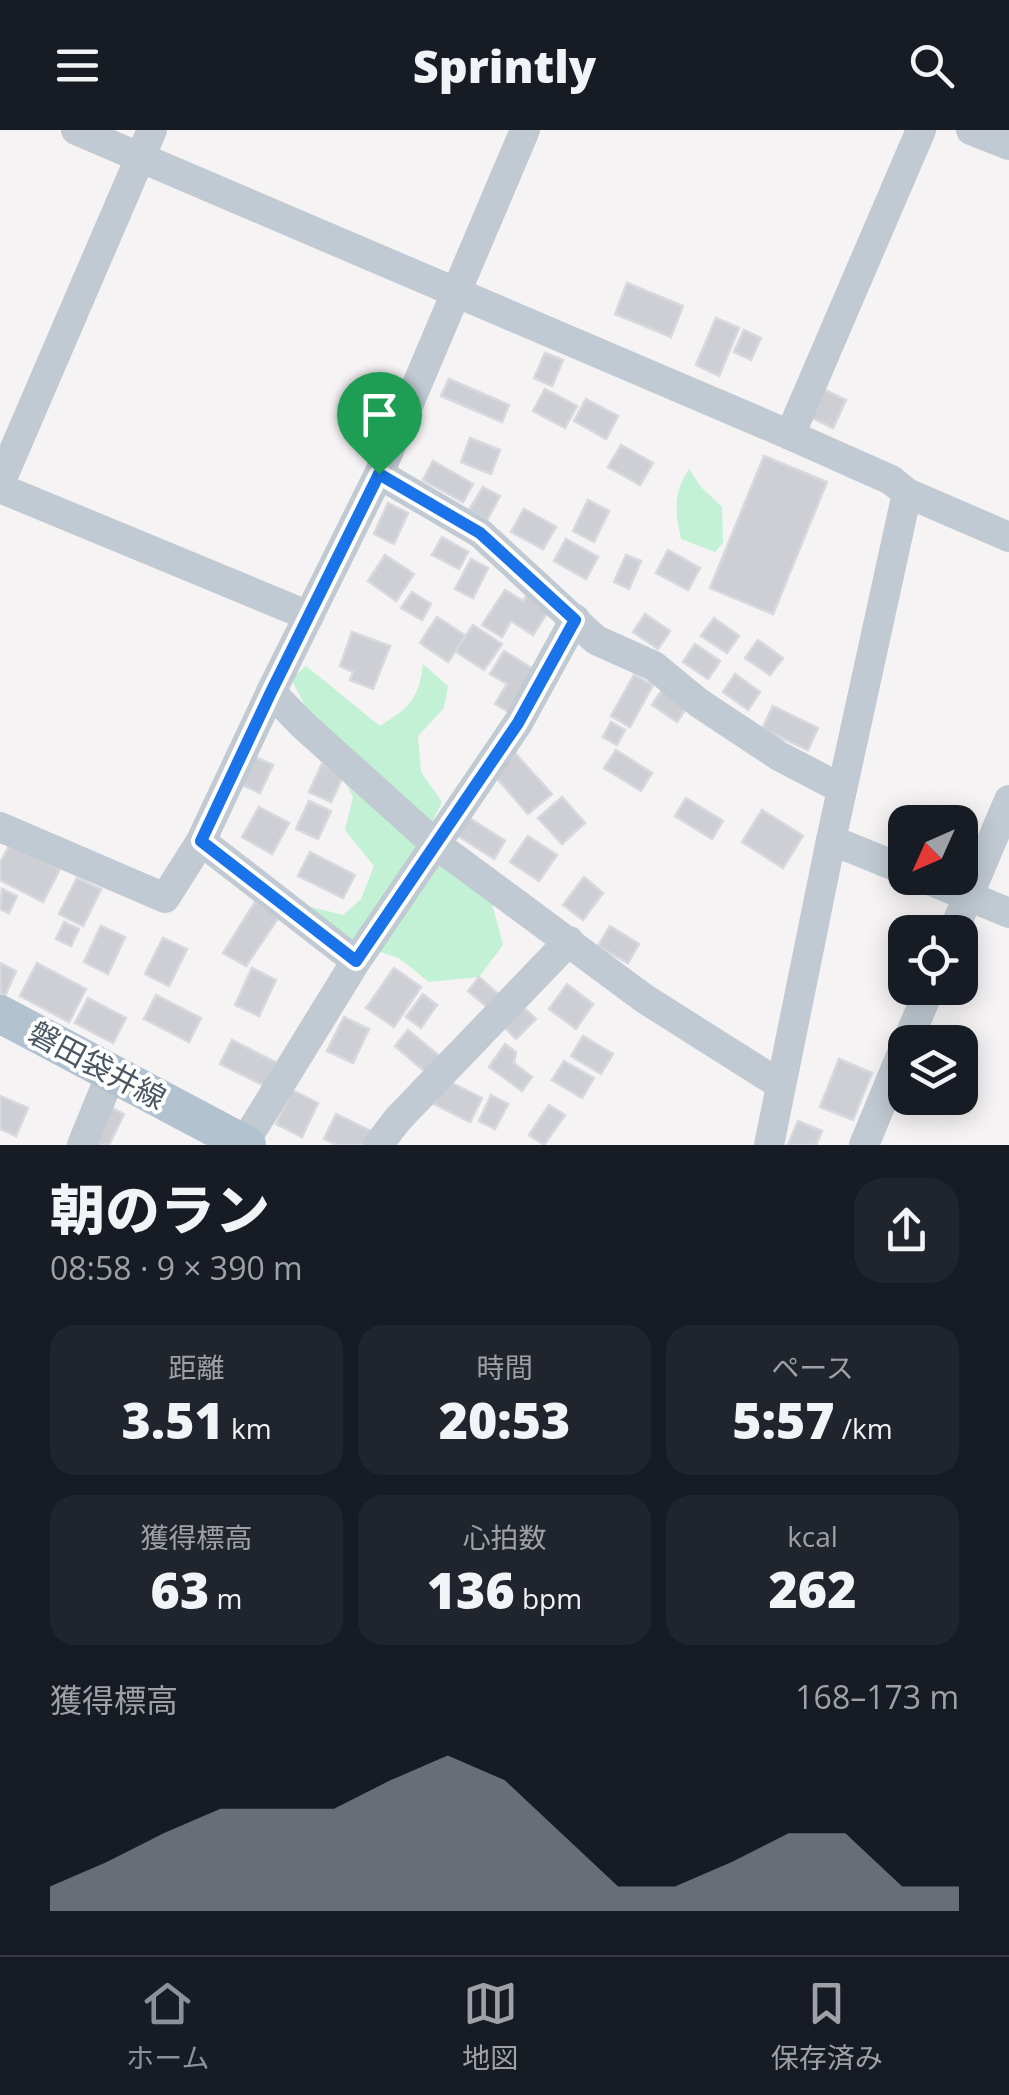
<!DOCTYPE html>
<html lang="ja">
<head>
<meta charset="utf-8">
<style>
  :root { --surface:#171b24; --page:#20242c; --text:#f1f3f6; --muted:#9ea1a6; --line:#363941; --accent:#8c9099 }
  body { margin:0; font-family:"Open Sans","Noto Sans JP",sans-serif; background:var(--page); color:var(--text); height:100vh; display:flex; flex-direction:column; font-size:38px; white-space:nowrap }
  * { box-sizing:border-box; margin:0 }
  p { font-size:32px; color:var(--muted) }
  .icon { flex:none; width:55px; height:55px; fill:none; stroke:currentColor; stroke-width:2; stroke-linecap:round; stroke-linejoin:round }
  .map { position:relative; height:1015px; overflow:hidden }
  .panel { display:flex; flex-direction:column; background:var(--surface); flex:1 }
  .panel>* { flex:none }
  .needle { width:65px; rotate:225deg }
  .fabs { position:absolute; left:888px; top:675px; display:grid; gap:20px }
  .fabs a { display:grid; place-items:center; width:90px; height:90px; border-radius:20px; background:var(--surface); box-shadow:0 5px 25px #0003; font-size:50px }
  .pin { position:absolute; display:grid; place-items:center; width:85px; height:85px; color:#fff; margin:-102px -42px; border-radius:50% 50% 50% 0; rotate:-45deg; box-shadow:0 0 10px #0007 }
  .pin .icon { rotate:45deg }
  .round { display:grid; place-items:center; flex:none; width:105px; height:105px; border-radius:30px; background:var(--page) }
  .summary { display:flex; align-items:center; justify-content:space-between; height:170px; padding:0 50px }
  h1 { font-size:55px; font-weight:800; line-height:75px }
  .stats { display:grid; grid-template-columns:repeat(3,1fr); gap:15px; height:170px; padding:10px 50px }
  .stats div { display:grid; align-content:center; border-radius:25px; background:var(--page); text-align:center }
  .stats b { font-size:50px; font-weight:800 }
  .stats small { font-size:28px; font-weight:400 }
  .stats p { font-size:28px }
  .chart { height:280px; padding:20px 50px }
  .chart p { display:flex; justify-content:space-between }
  .chart svg { width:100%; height:180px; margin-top:10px; fill:var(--accent); opacity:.7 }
  header { display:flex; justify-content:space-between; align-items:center; height:130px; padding:0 50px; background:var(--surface); font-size:45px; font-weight:800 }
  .menu { display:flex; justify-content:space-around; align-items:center; height:140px; border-top:2px solid var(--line); background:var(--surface); font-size:28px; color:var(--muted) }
  .menu a { display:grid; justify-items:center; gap:5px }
  .menu .selected { color:var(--accent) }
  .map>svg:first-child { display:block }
  .green { fill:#c3f1d5 }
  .building { fill:#cdcfd5; stroke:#d7d9de; stroke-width:2.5 }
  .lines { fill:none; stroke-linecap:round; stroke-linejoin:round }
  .minor { stroke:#c1cad2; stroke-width:30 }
  .major { stroke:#b3c2d1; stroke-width:38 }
  .route-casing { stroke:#fff; stroke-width:20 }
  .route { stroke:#1a73e8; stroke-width:12 }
  .labels { text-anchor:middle; stroke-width:8; stroke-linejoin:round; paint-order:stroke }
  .street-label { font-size:30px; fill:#4a5661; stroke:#fff }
</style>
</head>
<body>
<header><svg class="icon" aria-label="menu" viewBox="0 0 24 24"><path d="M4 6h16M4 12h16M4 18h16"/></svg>Sprintly<svg class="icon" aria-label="search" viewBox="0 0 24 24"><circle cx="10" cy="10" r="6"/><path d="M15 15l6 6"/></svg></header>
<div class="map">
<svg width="1009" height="1015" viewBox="0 0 1009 1015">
  <rect width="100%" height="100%" fill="#f5f3f3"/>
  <g class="green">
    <path d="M689,339l12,18 21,20 1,36 -8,9 -34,-13c-6,-29 -8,-45 8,-70z"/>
    <path d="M423,534l25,22 -4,22 -26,28 3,36 21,30 -10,20 60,82 11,41 -24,32 -50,5 -30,-24 -35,-11 -60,-26 7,-14 32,8 18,-16 13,-33 -29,-36 8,-33 -62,-118 15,-13 74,60c29,-18 39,-27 43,-62z"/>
  </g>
  <g class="building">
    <path d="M627,153l56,23 -12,31 -56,-23z"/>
    <path d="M716,188l23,10 -20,48 -23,-11z"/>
    <path d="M744,200l17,8 -10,22 -17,-8z"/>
    <path d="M545,223l18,7 -11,26 -18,-8z"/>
    <path d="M449,249l60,26 -7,17 -61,-26z"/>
    <path d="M545,259l32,17 -12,22 -32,-17z"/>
    <path d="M825,260l21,10 -13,28 -21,-10z"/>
    <path d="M586,269l32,17 -12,23 -32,-18z"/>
    <path d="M470,308l30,12 -9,24 -30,-12z"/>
    <path d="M621,315l32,18 -13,22 -32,-18z"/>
    <path d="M764,326l63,26 -54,132 -63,-26z"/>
    <path d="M433,331l40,23 -10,18 -40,-22z"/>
    <path d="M483,357l17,9 -13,24 -18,-10z"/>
    <path d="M588,370l21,11 -15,31 -21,-11z"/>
    <path d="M388,373l20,10 -14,31 -20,-10z"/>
    <path d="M524,379l32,18 -13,22 -32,-17z"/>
    <path d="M442,407l26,15 -9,17 -27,-14z"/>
    <path d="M566,409l32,18 -12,22 -32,-18z"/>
    <path d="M668,420l32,18 -12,22 -32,-17z"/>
    <path d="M385,425l29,19 -18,27 -28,-20z"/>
    <path d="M626,425l15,6 -12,28 -15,-7z"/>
    <path d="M471,429l17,9 -15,30 -18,-9z"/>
    <path d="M505,460l18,11 4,-6 22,15 -16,25 -22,-14 -9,16 -20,-12z"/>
    <path d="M412,462l19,12 -9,16 -21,-12z"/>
    <path d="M645,484l25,17 -12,18 -25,-17z"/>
    <path d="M437,487l29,19 -18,26 -28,-19z"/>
    <path d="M714,488l25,18 -12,17 -26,-17z"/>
    <path d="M473,495l29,19 -18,26 -29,-19z"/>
    <path d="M352,502l38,14 -17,43 -23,-9 3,-8 -13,-6z"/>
    <path d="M758,510l25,18 -13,17 -25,-17z"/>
    <path d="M695,514l25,17 -12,18 -25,-17z"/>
    <path d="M504,521l35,22 -26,41 -18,-10 12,-20 -17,-10z"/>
    <path d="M735,544l25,18 -12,18 -25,-18z"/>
    <path d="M634,545l19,10 -23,42 -19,-11z"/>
    <path d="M664,557l25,17 -12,18 -25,-17z"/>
    <path d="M773,576l45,22 -10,22 -46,-21z"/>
    <path d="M611,592l14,8 -8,15 -14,-8z"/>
    <path d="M616,620l36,23 -11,18 -37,-23z"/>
    <path d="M516,624l36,40 -24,20 -35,-40z"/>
    <path d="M251,625l22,10 -13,28 -22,-10z"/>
    <path d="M322,634l22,10 -13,28 -22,-10z"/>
    <path d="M562,667l23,26 -23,21 -24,-26z"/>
    <path d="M686,668l37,23 -11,18 -37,-23z"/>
    <path d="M309,671l22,10 -13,28 -22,-10z"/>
    <path d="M259,677l30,16 -17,31 -30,-17z"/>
    <path d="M762,680l41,26 -20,32 -41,-26z"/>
    <path d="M468,687l37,24 -11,18 -37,-24z"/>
    <path d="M528,706l29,19 -18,26 -29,-19z"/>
    <path d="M10,714l50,25 -17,33 -43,-22v-17z"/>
    <path d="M310,722l45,23 -12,23 -45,-22z"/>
    <path d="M584,747l19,16 -20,27 -20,-15z"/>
    <path d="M77,748l24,11 -18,37 -24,-12z"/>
    <path d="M2,759l15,7 -8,17 -9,-4z"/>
    <path d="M255,772l24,15 -33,49 -23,-13z"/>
    <path d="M64,792l15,7 -8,17 -15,-7z"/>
    <path d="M101,796l24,11 -17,37 -24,-12z"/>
    <path d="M610,796l29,18 -11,19 -30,-17z"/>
    <path d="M163,808l24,11 -18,37 -24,-12z"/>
    <path d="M0,833l16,8 -11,25 -5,-2z"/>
    <path d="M37,833l49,26 -17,33 -49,-26z"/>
    <path d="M252,838l24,12 -17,36 -24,-11z"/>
    <path d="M394,838l27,19 -27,40 -28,-19z"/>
    <path d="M479,847l24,21 -10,14 -25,-21z"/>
    <path d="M567,854l26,20 -17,25 -27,-20z"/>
    <path d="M423,864l14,11 -16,23 -15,-11z"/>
    <path d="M156,865l45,23 -12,24 -45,-23z"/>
    <path d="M88,868l38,20 -13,25 -38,-20z"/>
    <path d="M523,877l13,12 -20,20 -13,-13z"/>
    <path d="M344,887l25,12 -16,34 -26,-12z"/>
    <path d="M408,900l36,30 -14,16 -35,-30z"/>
    <path d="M583,906l30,18 -12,20 -30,-18z"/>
    <path d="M232,910l45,23 -12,23 -45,-22z"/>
    <path d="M505,914l11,8 -2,11 18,14 -10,14 -33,-24z"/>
    <path d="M839,929l33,14 -19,47 -33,-13z"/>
    <path d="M564,931l30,17 -12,20 -30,-18z"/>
    <path d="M446,950l36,18 -12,24 -36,-18z"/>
    <path d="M292,960l26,13 -16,34 -26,-13z"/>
    <path d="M491,965l17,9 -13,25 -16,-8z"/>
    <path d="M0,966l28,12 -12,28 -16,-7z"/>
    <path d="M105,975l19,9 -15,31h-16z"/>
    <path d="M549,975l16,10 -21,30 -15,-10z"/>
    <path d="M336,984l37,18 -7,13h-29l-13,-6z"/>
    <path d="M798,991l24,10 -6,14h-28z"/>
  </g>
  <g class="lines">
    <g class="minor">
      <path d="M76,0l714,305 101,45 16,13 102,44"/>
      <path d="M971,0l38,15"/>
      <path d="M790,305l131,-305"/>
      <path d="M379,344l101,59 116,107 58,26 45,37 80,53 63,33"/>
      <path d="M0,353l152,-353"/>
      <path d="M0,358l309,128"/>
      <path d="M271,562l31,32 132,119 211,156 136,86"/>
      <path d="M0,697l165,71 36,-57 70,-149 108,-218 146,-344"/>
      <path d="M831,710l74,30"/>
      <path d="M201,711l155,120"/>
      <path d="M924,748l85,35"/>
      <path d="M953,802l56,-132"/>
      <path d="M907,912l23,-54"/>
      <path d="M244,1013l112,-182 162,-238 57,-104"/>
      <path d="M82,1015l29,-71"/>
      <path d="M378,1015l20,-26 171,-178"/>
      <path d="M769,1015l62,-305 76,-347"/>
      <path d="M864,1015l41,-99"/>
    </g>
    <path class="major" d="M0,884l247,131"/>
  </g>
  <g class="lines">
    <g class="route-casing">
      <path id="route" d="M379,344l101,59 95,87 -57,103 -162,238 -155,-120 70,-149z"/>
    </g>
    <use href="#route" class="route"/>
  </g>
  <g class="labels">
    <g class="street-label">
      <text transform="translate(97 936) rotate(28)" y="10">磐田袋井線</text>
    </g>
  </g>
</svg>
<div class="fabs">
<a><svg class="needle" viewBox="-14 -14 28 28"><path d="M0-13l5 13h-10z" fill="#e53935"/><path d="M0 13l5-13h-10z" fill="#9ea1a6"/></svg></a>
<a><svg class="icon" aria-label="locate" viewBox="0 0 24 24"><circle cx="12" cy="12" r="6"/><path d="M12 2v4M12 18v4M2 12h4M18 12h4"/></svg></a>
<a><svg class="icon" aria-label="layers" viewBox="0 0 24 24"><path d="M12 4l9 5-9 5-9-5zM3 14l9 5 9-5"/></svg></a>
</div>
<div class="pin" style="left:379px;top:344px;background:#1e9e55"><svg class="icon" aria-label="arrive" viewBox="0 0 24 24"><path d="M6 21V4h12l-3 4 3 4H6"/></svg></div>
</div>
<section class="panel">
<div class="summary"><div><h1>朝のラン</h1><p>08:58 · 9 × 390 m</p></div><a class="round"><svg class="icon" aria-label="share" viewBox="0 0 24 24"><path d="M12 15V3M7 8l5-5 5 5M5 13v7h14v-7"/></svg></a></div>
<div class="stats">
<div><p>距離</p><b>3.51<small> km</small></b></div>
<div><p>時間</p><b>20:53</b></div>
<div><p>ペース</p><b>5:57<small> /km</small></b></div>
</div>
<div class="stats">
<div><p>獲得標高</p><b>63<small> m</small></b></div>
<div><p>心拍数</p><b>136<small> bpm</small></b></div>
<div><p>kcal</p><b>262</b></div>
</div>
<div class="chart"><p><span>獲得標高</span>168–173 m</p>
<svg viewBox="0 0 160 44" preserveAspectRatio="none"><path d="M0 44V38L10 32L20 25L30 19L40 19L50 19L60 12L70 6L80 12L90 25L100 38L110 38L120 32L130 25L140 25L150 38L160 38V44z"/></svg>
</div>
</section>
<nav class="menu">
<a class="selected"><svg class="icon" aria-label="home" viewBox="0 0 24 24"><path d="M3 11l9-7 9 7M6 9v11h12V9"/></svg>ホーム</a>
<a><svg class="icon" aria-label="map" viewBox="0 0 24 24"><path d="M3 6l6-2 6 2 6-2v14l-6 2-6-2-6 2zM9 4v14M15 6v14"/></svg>地図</a>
<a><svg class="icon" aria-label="saved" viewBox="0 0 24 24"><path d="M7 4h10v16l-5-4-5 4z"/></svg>保存済み</a>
</nav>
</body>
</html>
